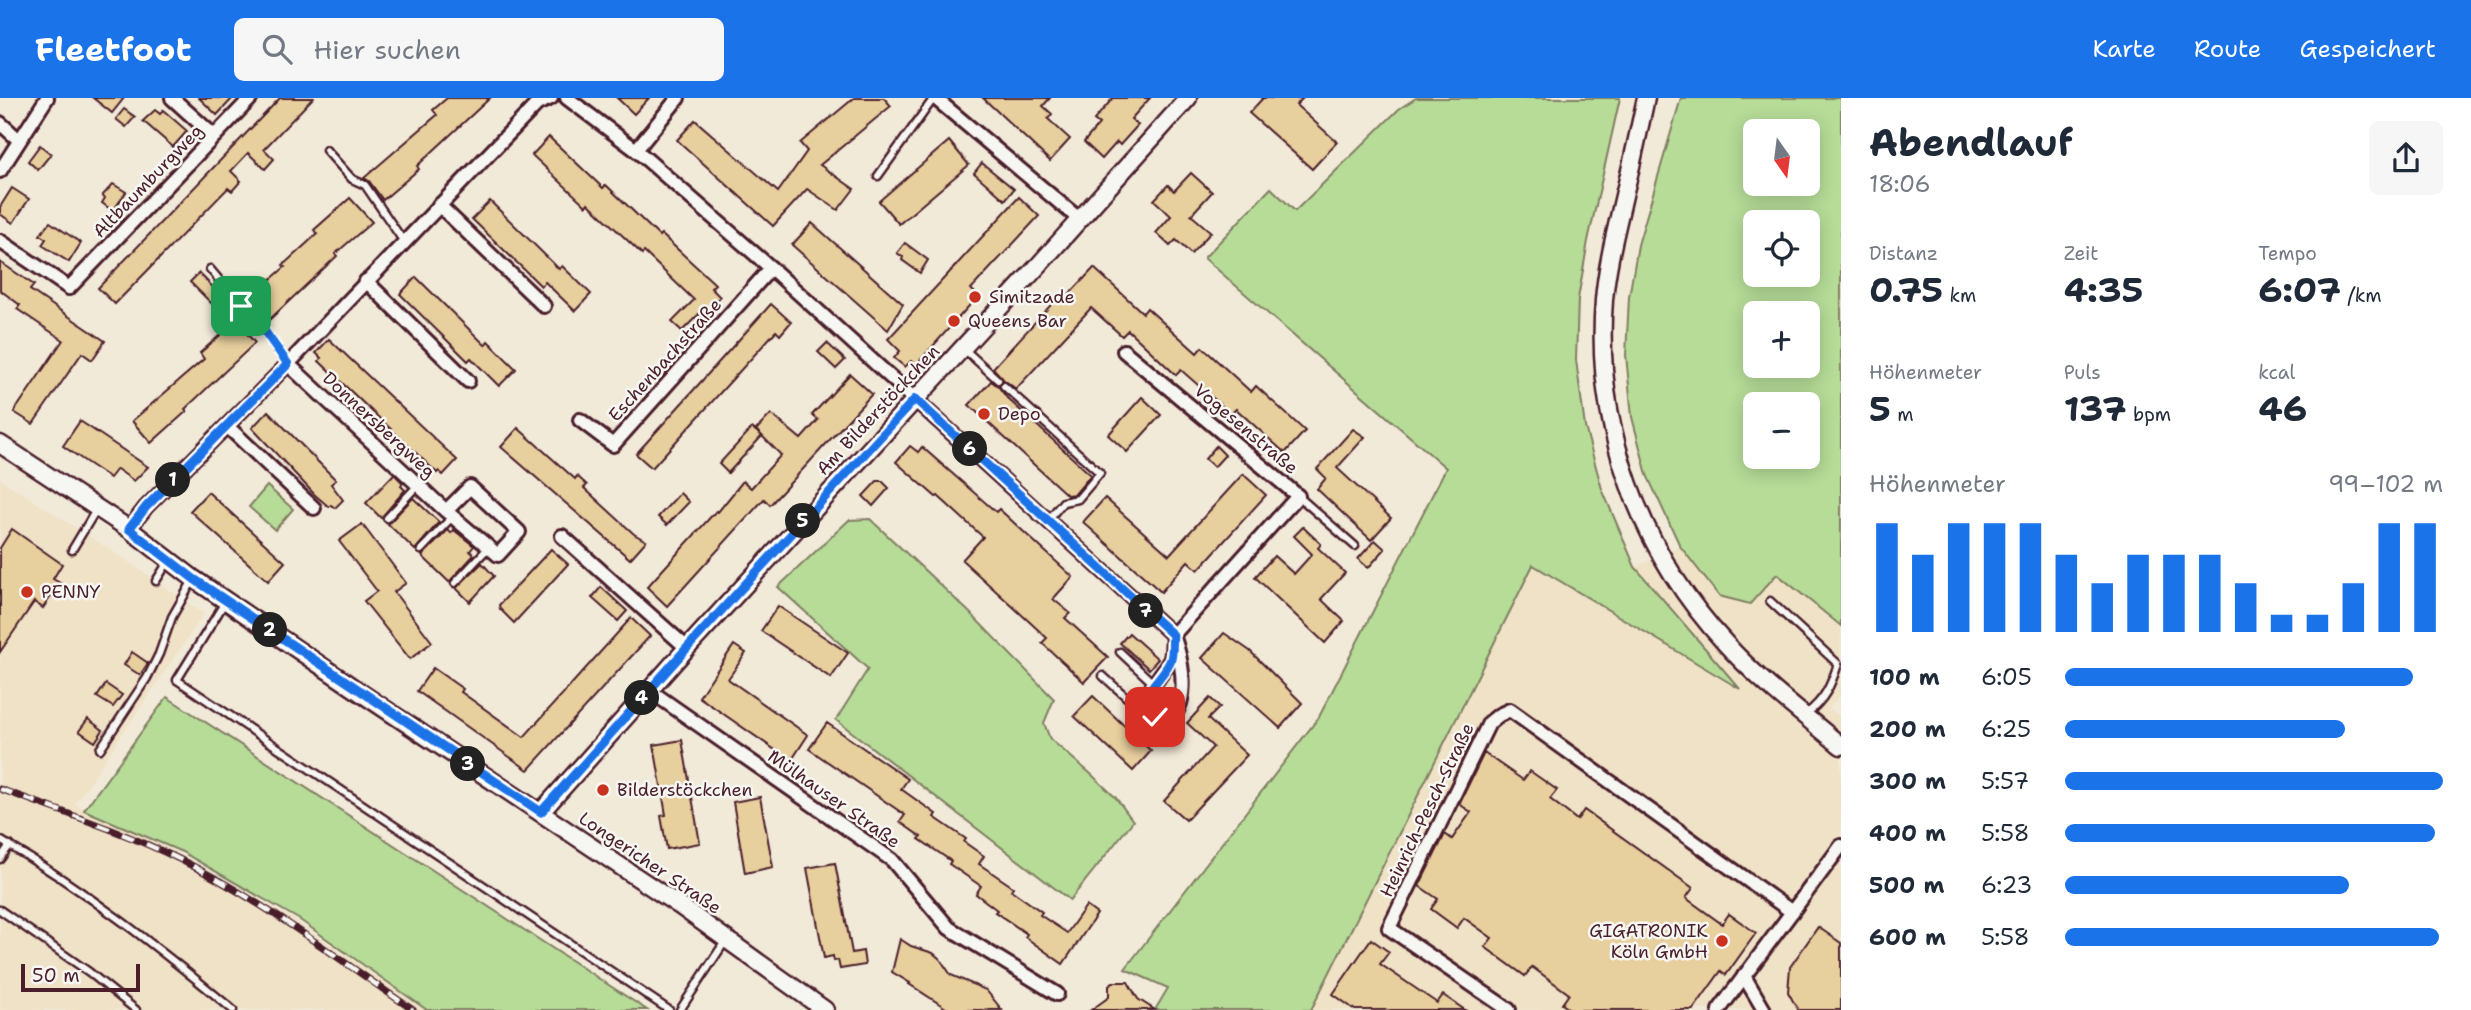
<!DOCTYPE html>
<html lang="de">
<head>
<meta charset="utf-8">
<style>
  :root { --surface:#fff; --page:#f6f6f7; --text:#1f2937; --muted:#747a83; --accent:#1a73e8 }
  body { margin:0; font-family:"Shantell Sans",sans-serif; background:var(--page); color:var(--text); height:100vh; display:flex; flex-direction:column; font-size:26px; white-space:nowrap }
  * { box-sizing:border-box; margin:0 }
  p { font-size:23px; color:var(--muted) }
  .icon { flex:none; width:38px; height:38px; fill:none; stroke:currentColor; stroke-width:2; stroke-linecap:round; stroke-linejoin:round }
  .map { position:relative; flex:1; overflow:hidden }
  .drawer { display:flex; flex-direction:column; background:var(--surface); width:630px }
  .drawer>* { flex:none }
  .needle { width:46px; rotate:166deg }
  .fabs { position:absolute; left:1743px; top:21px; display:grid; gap:14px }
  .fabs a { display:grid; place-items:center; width:77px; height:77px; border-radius:10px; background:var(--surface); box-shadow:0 4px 18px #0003; font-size:35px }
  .scale { position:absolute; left:21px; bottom:18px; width:119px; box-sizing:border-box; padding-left:7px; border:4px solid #4a1f2b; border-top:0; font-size:19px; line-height:24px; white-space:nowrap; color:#4a1f2b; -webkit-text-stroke:5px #f6f6f2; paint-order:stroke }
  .pin { position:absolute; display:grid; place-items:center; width:60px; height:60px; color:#fff; margin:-30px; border-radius:14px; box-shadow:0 4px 10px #0006 }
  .km { position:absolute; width:35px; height:35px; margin:-18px; border-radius:50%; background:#222; color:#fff; font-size:19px; line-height:35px; text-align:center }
  .round { display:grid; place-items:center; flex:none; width:74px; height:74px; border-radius:10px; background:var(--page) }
  .summary { display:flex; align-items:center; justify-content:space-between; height:119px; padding:0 28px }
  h1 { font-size:38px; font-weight:700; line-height:52px }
  .figures { display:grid; grid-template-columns:repeat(3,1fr); gap:10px; height:119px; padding:7px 28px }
  .figures div { display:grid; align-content:center }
  .figures b { font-size:35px; font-weight:700 }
  .figures small { font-size:19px; font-weight:400 }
  .figures p { font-size:19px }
  .chart { height:196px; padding:14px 28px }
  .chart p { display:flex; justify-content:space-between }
  .chart svg { width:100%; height:126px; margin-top:7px; stroke:var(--accent); stroke-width:6 }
  ul { padding:0 28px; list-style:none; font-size:23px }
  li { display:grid; grid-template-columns:112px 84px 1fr; align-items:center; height:52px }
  li i { height:18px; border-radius:9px; background:var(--accent) }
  header { display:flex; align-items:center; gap:42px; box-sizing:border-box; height:98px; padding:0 35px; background:var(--accent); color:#fff }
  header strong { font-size:33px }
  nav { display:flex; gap:38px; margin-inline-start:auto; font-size:24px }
  .search { width:490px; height:63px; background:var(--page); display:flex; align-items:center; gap:18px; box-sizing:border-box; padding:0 24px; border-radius:10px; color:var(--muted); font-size:26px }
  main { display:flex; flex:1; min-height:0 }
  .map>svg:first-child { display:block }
  .built { fill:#efe2c7 }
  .green { fill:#b6dc98; stroke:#807e62; stroke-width:2; fill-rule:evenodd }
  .building { fill:#e8cf9e; stroke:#4a1f2b; stroke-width:2 }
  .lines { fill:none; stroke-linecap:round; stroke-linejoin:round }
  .service-casing { stroke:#4a1f2b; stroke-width:11 }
  .minor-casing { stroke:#4a1f2b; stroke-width:18 }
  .tertiary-casing { stroke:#4a1f2b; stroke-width:21 }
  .service { stroke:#f6f6f2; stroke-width:6 }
  .minor { stroke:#f6f6f2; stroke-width:12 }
  .tertiary { stroke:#f6f6f2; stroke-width:16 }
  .rail-casing { stroke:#4a1f2b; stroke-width:7 }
  .rail { stroke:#f6f6f2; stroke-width:4.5; stroke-dasharray:13; stroke-linecap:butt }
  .route-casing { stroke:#fff; stroke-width:14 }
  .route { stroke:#1a73e8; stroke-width:9 }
  .poi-dot { fill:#c8321e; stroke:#f6f6f2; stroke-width:2.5 }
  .labels { text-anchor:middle; stroke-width:5; stroke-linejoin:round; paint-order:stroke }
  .street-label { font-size:18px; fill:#4a1f2b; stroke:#f6f6f2 }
  .poi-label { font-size:18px; fill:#4a1f2b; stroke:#f6f6f2; text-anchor:start }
</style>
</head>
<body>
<header>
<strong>Fleetfoot</strong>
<div class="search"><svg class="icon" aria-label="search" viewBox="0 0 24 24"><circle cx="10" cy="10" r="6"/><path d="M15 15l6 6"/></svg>Hier suchen</div>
<nav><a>Karte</a><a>Route</a><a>Gespeichert</a></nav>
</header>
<main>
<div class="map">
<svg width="1841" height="912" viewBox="0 0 1841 912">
  <rect width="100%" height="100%" fill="#f2ead9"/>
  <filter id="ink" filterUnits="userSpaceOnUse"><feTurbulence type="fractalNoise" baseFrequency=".0143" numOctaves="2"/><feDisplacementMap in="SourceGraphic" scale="14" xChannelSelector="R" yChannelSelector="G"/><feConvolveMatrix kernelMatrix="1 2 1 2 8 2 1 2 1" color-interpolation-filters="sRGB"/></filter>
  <g filter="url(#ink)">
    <g class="built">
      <path d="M0,381l117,75 87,60 -129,190 115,55 104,61 131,90h-425z"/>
      <path d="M1680,448l18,23 79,5 64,52v69l-12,13 12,10v292h-530l222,-445 204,122 -102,-120z"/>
    </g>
    <g class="green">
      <path d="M1416,0h204l-32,143 -10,58 -2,61 9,67 17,62 33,78 105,122 -207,-124 -222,445h-156l13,-22 -43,-19 194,-252 127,-249 -242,-210 67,-70 24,23 104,-102z"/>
      <path d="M1681,0h160v528l-64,-52 -27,30 -31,-8 -39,-50 -33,-71 -15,-58 -6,-62 3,-58 9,-52zM1755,33h53v53h-53zM1755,124h53v53h-53zM1755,215h53v53h-53zM1755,306h53v53h-53z"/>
      <path d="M267,388l26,23 -18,21 -26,-23z"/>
      <path d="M870,421l99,93 85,87 -10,24 6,16 41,35 25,24 17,23 -63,79 -234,-180 32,-51 -90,-82 71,-67z"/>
      <path d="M167,599l480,313h-220l-127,-90 -118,-68 -98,-42z"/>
    </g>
    <g class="building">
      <path d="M93,0h31l-12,15z"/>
      <path d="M199,0h34l-16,17z"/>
      <path d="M280,0h33l-49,51 10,10 -9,10 -17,-16 -17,18 10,10 -9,10 -4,-3 -113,116 -17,-16z"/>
      <path d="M447,0h43l-73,68 2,3 -36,31 -14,-19 -5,-3 73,-63 -4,-5z"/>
      <path d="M617,0h32l-15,16z"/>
      <path d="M854,0h30l7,8 -71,59 34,24 -16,21 -31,-21 -34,37 -96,-86 18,-20 83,72 29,-41 -7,-8z"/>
      <path d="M983,0h67l-7,8 9,8 -4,5 22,20 -20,22z"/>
      <path d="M1113,0h37l-19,21 7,6 -18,20 -3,-3 -15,17 -18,-17 15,-18 -5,-4z"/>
      <path d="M1263,0h40l-7,7 41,37 -25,27 -63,-56z"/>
      <path d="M124,11l11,8 -9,10 -10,-8z"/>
      <path d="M155,12l5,4 3,-4 24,21 -14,16 -30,-26z"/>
      <path d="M549,39l54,51 3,-3 53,51 2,-2 54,50 -4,4 9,9 -18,20 -3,-3 -17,17 -10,-9 22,-22 -50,-48 -2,2 -54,-51 -2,3 -54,-51z"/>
      <path d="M949,43l20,24 -70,59 -20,-23z"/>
      <path d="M40,47l11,9 -13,16 -10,-9z"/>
      <path d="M982,65l32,26 -9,11 -31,-27z"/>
      <path d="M1191,75l21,19 -21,23 20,17 -20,22 -15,-14 -6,6 -14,-13 15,-17 -17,-16 14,-15 6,6z"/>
      <path d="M113,86l13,8 -13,19 -11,-8 3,-5 -3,-2z"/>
      <path d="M12,90l17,11 -16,24 -13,-9v-7z"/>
      <path d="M1019,99l20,19 -68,73 7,7 -62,69 -5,-4 -6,6 -11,-9 6,-7 -12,-12z"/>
      <path d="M350,100l22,24 -37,32 2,2 -69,65 -20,-22 37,-32 -2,-2 34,-31 -3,-4z"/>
      <path d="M490,103l69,68 3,-3 29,28 -16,17 -30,-29 -4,4 -69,-67z"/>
      <path d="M50,124l31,21 -12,19 -27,-17 4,-6 -6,-4z"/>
      <path d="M812,125l91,81 -15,26 -96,-85z"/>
      <path d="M905,145l23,17 -8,13 -18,-13 1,-3 -6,-4z"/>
      <path d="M0,164l34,23 -4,5 75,51 -13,19 -10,-7 -49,71 -19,-12 49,-72 -46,-31 3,-4 -20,-15z"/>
      <path d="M1094,170l49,45 4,-5 50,45 5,-6 49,45 5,-6 49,45 -20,22 -49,-44 -5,5 -50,-44 -5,5 -48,-45 -6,6 -31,-28 -75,81 -12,-9 -11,-12 66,-72 5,4z"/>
      <path d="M199,175l36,37 -9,8 -36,-36z"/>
      <path d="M416,179l69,68 3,-4 28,28 -17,17 -28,-28 -3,3 -68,-67z"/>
      <path d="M771,206l20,18 -11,13 -4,-4 -124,137 -16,-14z"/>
      <path d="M236,223l19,22 -70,66 2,2 -36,32 -19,-22 72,-62 -4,-6z"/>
      <path d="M329,241l128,121 -14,15 -4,-4 -2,2 -118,-112 2,-3 -5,-5z"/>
      <path d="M827,245l18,17 -9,9 -18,-17z"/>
      <path d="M850,276l22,20 -102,111 -6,-6 -97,107 -20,-19 69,-76 2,1 25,-31 8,7 30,-33 -25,-25 15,-16 30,25 17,-19 -6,-5z"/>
      <path d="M991,283l7,5 9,12 84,77 -16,19 -8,1 -98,-90z"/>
      <path d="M1142,299l19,18 -34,37 -19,-17z"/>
      <path d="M268,313l68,69 -5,4 12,16 -8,8 -4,-3 -2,2 -14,-12 -63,-67z"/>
      <path d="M80,323l24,16 44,30 -14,14 -17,-12 -7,9 -24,-16 -23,-16z"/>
      <path d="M518,330l57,51 2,-3 10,9 -3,3 50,46 12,7 -16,18 -129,-112z"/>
      <path d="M752,330l10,8 -34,37 -9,-9z"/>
      <path d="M1353,331l12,8 -28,31 54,50 -20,22 -54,-51 9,-11 -9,-9z"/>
      <path d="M910,348l8,6 4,-5 74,65 3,-3 74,68 -20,22 17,14 -5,5 43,39 -24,25 -42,-39 5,-5 -85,-78 21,-23 -45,-41 -2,1 -40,-35z"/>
      <path d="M1216,348l9,9 -11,12 -9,-8z"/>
      <path d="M394,376l9,9 -2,3 4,4 -24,28 -15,-15z"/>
      <path d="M1243,376l23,21 -68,75 -10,-9 -27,31 -78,-70 22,-24 64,57z"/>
      <path d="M877,383h5l7,7 -16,18 -10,-10z"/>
      <path d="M208,394l77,70 -17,19 -78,-70z"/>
      <path d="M680,395l9,9 -22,23 -9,-8z"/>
      <path d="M413,400l26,24 -24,28 -27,-26z"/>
      <path d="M362,426l44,59 -12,9 38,50 -22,17 -46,-58 13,-10 -38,-50z"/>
      <path d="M1303,429l18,17 -3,4 27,25 -24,26 23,22 -19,22 -70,-66 19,-21 20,18 18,-20 -18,-18z"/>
      <path d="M12,431l50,35 -9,15 7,4 -17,25 -9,-6 -34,50v-104z"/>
      <path d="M448,432l3,3 3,-3 20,16 -4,5 4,4 -25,27 -27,-26z"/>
      <path d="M1375,442l10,9 -17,19 -10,-9z"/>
      <path d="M551,451l17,15 -54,59 -14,-14 -1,-4z"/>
      <path d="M482,465l12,13 -24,26 -14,-14z"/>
      <path d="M601,489l26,24 -9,10 -26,-23z"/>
      <path d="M778,508l70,47 -17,25 -70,-47z"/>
      <path d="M631,520l19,18 -122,134 -111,-79 16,-23 30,21 -2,3 63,45z"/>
      <path d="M1129,535l29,26 -9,10 -29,-26z"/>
      <path d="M1224,535l26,18 52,52 -22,25 -78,-70z"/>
      <path d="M734,547l12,8 -18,26 80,56 -17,26 -92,-64z"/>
      <path d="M132,554l16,11 -8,12 -16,-10z"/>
      <path d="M106,586l16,11 -9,12 -16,-10z"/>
      <path d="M1093,598l58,55 -18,20 -59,-55z"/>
      <path d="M1210,600l10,9 -12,12 39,36 -61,65 -22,-19 49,-54 -26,-24z"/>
      <path d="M88,621l15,11 -8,12 -16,-11z"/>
      <path d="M827,625l81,56 -7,10 35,25 -2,3 32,22 -2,3 20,14 -5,8 34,23 -2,3 31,22 -2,3 27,18 19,-27 11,8 -34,50 -38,-27 2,-3 -32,-22 2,-2 -21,-16 5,-8 -32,-22 2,-3 -32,-22 2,-2 -21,-15 5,-7 -96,-66z"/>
      <path d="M682,642l18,103 -33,6 -6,-33 5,-1 -12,-70z"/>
      <path d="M1484,655l39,27 7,-9 27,19 -7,9 27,21 7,-10 109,78 -7,10 36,26 7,-10 27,19 -30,42 -5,-4 -28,39h-122l-9,-6 7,-10 -37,-27 -7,9 -40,-29 7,-9 -28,-20 -7,10 -26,-19 7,-10 -19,-13 26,-52 7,5 19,-27 -12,-8z"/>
      <path d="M760,699l13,70 -28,6 -12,-71z"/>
      <path d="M835,765l17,90 11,-2 2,14 -25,4 -2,-9 -4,1 -1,-5 -9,2 -17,-90z"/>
      <path d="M1818,829l23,16v67h-43l-10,-18 2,-25z"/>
      <path d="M900,841l11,7 22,7 7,6 11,16 35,15 16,20h-53l-40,-26 1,-1 -18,-11z"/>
      <path d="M1371,841l18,13 -9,12 57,39 6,-8 22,15h-110l-22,-16z"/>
      <path d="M1113,884h15l10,17 17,11h-64l18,-13v-12z"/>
    </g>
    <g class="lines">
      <g class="service-casing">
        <g id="service">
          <path d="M326,52l26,29 13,6 39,57"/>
          <path d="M878,78l56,-78"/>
          <path d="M210,171l31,37 12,9 35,49"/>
          <path d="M963,250l35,32"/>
          <path d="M1004,288l96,87 -22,26 -15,3 -15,18"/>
          <path d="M1298,398l57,50"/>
          <path d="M387,420l31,-33"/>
          <path d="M72,452l24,-40"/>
          <path d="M421,452l32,-34"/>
          <path d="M156,483l12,-19"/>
          <path d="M455,485l34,-36"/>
          <path d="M1770,503l68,63c-7,21 -13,36 -32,50"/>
          <path d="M225,504l-48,78 492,330"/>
          <path d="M1120,554l34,32"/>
          <path d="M1103,578l30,27 13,2"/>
          <path d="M100,651l47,-71 12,-24 13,-37 21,-37"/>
          <path d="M0,742c84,49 159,108 233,170"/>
          <path d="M0,761l10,-14"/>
          <path d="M0,812l89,62 47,38"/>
          <path d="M680,912l46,-70"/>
        </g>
      </g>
      <g class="minor-casing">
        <g id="minor">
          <path d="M172,0l42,38"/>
          <path d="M567,0l69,52 135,118 402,367 125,-139 -174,-145"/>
          <path d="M935,0l144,121"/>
          <path d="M0,25l19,17"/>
          <path d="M636,52l42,-52"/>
          <path d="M0,73l47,-73"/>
          <path d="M439,107l105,101"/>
          <path d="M0,143l69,47 182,-190"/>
          <path d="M366,183l102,100"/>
          <path d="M288,266l158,147 52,44 21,-23 -49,-45 -24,24"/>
          <path d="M580,322l33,25 158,-177"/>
          <path d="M227,328l87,82"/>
          <path d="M129,431l17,-22 142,-143 249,-260 14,-6"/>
          <path d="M562,438l125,112"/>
          <path d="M1173,537c8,22 16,58 2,79 -5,4 -9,6 -16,4 -36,-7 8,-46 12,-60 2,-7 1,-16 2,-23z"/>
          <path d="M649,592l243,170 57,68 108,66"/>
          <path d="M1744,878l20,34"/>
          <path d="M1509,912l-120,-82 100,-205 10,-8 11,-5 282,202"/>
          <path d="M1719,912l122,-164"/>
        </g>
      </g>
      <g class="tertiary-casing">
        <g id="tertiary">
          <path d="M1646,0c-7,31 -13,62 -21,93 -8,36 -18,72 -21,109 -10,127 36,251 122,344 34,38 76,69 115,102"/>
          <path d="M0,346l129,85 65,50 170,116 316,211 145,104"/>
          <path d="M541,714l146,-164 351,-382 150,-168"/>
        </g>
      </g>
      <use href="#service" class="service"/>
      <use href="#minor" class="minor"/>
      <use href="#tertiary" class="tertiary"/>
      <g class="rail-casing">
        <path id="rail" d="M0,691c60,22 121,42 179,70 83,41 158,99 234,151"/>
      </g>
      <use href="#rail" class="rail"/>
    </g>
  </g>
  <g class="lines" filter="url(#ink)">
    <g class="route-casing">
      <path id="route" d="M241,208l12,9 35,49 -142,143 -17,22 65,50 347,233 146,-164 228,-249 258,236c-1,7 0,17 -2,24 -6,20 -41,38 -16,58"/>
    </g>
    <use href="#route" class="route"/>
  </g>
  <g class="poi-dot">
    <circle cx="975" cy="199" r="7"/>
    <circle cx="954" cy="223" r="7"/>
    <circle cx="984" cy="316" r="7"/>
    <circle cx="27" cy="494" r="7"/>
    <circle cx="603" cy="692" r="7"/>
    <circle cx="1722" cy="843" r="7"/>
  </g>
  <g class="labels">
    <g class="street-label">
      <text transform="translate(148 83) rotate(-46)" y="6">Altbaumburgweg</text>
      <text transform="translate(665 262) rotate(-48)" y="6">Eschenbachstraße</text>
      <text transform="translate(878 312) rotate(-47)" y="6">Am Bilderstöckchen</text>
      <text transform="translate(379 327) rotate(43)" y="6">Donnersbergweg</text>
      <text transform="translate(1246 331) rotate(40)" y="6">Vogesenstraße</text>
      <text transform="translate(834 701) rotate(35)" y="6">Mülhauser Straße</text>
      <text transform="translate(1427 712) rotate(-64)" y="6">Heinrich-Pesch-Straße</text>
      <text transform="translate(650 765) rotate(34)" y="6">Longericher Straße</text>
    </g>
    <g class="poi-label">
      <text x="989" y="205">Simitzade</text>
      <text x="968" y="229">Queens Bar</text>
      <text x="998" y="322">Depo</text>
      <text x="41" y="500">PENNY</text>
      <text x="617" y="698">Bilderstöckchen</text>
      <text x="1708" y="839" text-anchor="end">GIGATRONIK<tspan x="1708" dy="21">Köln GmbH</tspan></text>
    </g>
  </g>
</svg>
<div class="fabs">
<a><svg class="needle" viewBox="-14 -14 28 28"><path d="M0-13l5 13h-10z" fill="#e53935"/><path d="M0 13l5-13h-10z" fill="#747a83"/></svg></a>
<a><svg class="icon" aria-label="locate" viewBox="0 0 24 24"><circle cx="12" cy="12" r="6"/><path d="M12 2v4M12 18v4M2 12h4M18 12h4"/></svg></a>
<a>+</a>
<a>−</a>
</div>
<div class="scale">50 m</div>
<div class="pin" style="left:241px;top:208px;background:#1e9e55"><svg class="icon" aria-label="arrive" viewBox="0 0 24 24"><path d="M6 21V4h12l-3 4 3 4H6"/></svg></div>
<div class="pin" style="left:1155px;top:619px;background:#d93025"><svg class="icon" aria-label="check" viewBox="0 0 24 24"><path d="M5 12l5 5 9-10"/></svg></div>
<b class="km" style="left:173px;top:382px">1</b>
<b class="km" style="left:270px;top:532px">2</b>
<b class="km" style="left:468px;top:666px">3</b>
<b class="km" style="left:642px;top:600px">4</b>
<b class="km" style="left:803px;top:423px">5</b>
<b class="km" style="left:970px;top:351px">6</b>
<b class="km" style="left:1146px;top:513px">7</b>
</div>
<section class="drawer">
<div class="summary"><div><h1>Abendlauf</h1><p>18:06</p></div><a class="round"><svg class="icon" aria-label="share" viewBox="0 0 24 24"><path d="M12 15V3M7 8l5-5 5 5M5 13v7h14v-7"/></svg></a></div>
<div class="figures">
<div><p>Distanz</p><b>0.75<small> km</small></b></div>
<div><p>Zeit</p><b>4:35</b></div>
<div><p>Tempo</p><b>6:07<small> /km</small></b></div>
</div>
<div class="figures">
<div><p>Höhenmeter</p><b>5<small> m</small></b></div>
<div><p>Puls</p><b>137<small> bpm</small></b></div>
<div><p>kcal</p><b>46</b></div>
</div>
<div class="chart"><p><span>Höhenmeter</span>99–102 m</p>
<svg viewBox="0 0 160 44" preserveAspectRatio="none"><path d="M5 44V6M15 44V17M25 44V6M35 44V6M45 44V6M55 44V17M65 44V27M75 44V17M85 44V17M95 44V17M105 44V27M115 44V38M125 44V38M135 44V27M145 44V6M155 44V6"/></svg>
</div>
<ul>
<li><b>100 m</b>6:05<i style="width:92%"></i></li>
<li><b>200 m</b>6:25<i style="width:74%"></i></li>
<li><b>300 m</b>5:57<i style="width:100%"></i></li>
<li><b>400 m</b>5:58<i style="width:98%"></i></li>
<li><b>500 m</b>6:23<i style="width:75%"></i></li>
<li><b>600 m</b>5:58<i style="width:99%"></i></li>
</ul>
</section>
</main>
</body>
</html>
